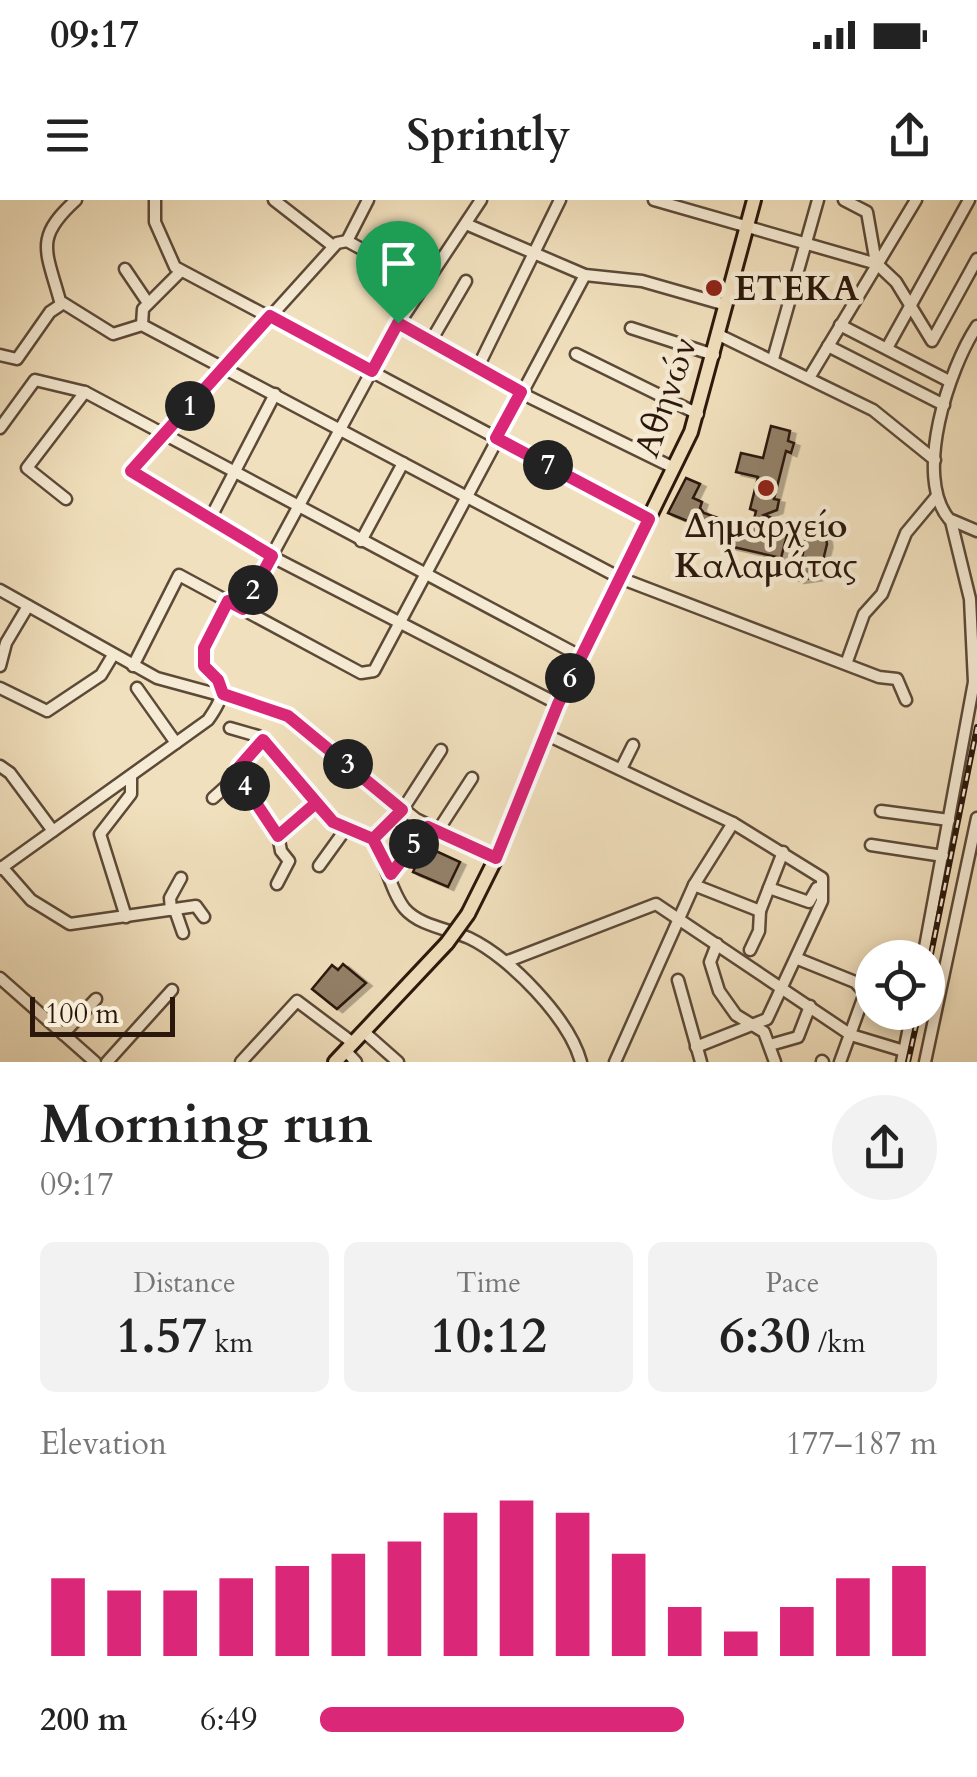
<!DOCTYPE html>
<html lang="en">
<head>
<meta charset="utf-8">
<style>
  :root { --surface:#fff; --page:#f2f2f2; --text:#222; --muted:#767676; --accent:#db2777 }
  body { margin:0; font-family:Cardo,serif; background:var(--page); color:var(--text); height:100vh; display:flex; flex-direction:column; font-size:38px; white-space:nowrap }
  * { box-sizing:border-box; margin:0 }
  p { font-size:32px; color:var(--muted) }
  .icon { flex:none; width:55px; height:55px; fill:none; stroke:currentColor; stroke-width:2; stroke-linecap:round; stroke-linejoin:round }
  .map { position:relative; height:862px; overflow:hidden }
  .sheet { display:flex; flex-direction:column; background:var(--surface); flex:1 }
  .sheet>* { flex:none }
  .tools { position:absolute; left:855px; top:740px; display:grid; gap:20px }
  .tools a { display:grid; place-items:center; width:90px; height:90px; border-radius:50%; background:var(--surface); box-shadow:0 5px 15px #0003; font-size:50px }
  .scale { position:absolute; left:30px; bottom:25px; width:145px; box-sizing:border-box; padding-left:10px; border:5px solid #2b170b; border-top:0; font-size:28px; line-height:35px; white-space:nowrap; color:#2b170b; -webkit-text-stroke:8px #f6ebd4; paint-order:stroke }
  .pin { position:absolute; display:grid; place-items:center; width:85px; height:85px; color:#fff; margin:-102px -42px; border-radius:50% 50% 50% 0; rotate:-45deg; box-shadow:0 0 10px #0007 }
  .pin .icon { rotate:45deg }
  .km { position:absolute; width:50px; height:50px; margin:-25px; border-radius:50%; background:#222; color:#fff; font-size:28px; line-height:50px; text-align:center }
  .round { display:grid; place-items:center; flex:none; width:105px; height:105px; border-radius:52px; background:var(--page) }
  .head { display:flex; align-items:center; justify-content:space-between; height:170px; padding:0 40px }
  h1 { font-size:55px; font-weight:600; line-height:75px }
  .stats { display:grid; grid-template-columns:repeat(3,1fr); gap:15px; height:170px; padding:10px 40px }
  .stats div { display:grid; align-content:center; border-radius:15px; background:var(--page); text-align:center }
  .stats b { font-size:50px; font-weight:600 }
  .stats small { font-size:28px; font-weight:400 }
  .stats p { font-size:28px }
  .chart { height:280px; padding:20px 40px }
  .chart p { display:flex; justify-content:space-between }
  .chart svg { width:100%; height:180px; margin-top:10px; stroke:var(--accent); stroke-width:6 }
  ul { padding:0 40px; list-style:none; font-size:32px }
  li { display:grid; grid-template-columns:160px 120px 1fr; align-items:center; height:75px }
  li i { height:25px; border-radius:12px; background:var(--accent) }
  .status { display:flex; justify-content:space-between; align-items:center; height:70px; padding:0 50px; background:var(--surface); direction:ltr }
  .status svg { height:28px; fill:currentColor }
  header { display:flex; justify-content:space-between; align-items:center; height:130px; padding:0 40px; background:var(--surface); font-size:45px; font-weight:600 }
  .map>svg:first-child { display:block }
  .building { fill:#928068; stroke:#2b170b; stroke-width:2.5; filter:url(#shadow) }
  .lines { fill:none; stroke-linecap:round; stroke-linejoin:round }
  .minor-casing { stroke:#5c4938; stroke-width:15 }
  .major-casing { stroke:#2b170b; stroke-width:18 }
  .minor { stroke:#f6ebd4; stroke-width:10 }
  .major { stroke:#f1e0bd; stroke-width:12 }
  .rail-casing { stroke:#2b170b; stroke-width:6 }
  .rail { stroke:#f6ebd4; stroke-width:2.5; stroke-dasharray:8; stroke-linecap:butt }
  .major-bridge-casing { stroke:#2b170b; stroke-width:18; stroke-linecap:butt }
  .major-bridge { stroke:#f1e0bd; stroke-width:12 }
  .route-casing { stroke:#fff; stroke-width:20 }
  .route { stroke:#db2777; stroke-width:12 }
  .poi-dot { fill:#8f2418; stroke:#f6ebd4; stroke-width:4 }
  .labels { text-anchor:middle; stroke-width:9; stroke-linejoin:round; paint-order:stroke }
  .poi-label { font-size:35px; font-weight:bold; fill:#2b170b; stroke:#f6ebd4; text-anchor:start }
  .street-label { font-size:35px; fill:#2b170b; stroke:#f6ebd4 }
</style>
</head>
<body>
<div class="status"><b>09:17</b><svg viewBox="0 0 49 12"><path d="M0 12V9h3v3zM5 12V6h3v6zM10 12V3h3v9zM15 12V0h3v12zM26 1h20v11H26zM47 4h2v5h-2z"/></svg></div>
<header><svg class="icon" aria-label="menu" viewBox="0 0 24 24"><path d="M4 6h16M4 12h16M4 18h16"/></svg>Sprintly<svg class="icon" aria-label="share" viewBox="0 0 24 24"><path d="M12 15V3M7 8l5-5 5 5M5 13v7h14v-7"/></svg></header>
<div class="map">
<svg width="977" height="862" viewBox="0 0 977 862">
  <defs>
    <filter id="shadow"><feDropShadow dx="5.5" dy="3" stdDeviation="0" flood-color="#0004"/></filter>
  </defs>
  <rect width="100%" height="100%" fill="#f1e0bd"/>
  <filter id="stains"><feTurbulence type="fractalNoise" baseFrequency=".002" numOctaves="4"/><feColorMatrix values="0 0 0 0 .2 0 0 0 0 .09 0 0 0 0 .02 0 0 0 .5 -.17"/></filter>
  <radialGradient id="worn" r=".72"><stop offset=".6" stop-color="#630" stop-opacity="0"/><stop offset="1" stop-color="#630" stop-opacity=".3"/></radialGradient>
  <g class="building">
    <path d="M771,226l19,5 -2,10 6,2 -3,10 -5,-2 -12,48 5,1 -2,10 -13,5 6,2 -3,12 20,6 -6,23 -52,-12 6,-24 17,5 4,-16 -6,-2 8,-32 -22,-5 5,-19 22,5z"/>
    <path d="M686,278l14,6 -7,14 9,4 -2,6 4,5 31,11 -4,15 -63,-26z"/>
    <path d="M803,321l13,16 10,1 1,6 -8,33 -20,3 6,-41 -9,-12z"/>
    <path d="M425,646l35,16 -12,25 -35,-15z"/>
    <path d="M343,764l23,19 -29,26 -25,-20 20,-24 6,5z"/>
  </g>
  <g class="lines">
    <g class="minor-casing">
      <g id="minor">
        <path d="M76,0c-42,38 -30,50 -16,101l53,33 29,-9 478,253 259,99 18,2 9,21"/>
        <path d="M155,0v22l20,45 474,252"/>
        <path d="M274,0l59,46"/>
        <path d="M654,0l223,64 19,18 36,59 45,-82"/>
        <path d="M844,0l23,12 9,51"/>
        <path d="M466,24l119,51 57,6 84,24"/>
        <path d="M347,41l21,-41"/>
        <path d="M125,69l23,34"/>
        <path d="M426,84l-79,-43 -10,2 -206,228 130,80 297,153"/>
        <path d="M398,123l133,75 143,70"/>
        <path d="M142,125l1,-16 38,-38"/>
        <path d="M840,125l109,56"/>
        <path d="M977,126c-28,42 -64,150 -28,193l28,12"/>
        <path d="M631,128l83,27"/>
        <path d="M719,135l154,75 62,50"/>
        <path d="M431,141l35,-60"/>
        <path d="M828,146l116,59"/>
        <path d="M887,148l82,-148"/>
        <path d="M576,154l122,60"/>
        <path d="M0,155l17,4 33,-47 12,-8"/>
        <path d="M773,159l45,-159"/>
        <path d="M478,167l82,-167"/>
        <path d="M809,178l107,-178"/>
        <path d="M0,228l35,-48 50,12"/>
        <path d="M66,299l-39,-31 58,-76 495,264"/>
        <path d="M210,319l65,-125"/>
        <path d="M361,341l42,-78"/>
        <path d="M0,390l157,88 125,34 134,107 80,39"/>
        <path d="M243,409l147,-272 91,-137"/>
        <path d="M846,464l18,-50 18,-20 24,-61 30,-36"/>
        <path d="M0,466l6,-23 22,-37"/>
        <path d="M133,466l46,-91 182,98 13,-2 211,-396"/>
        <path d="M0,488l47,23 54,-36 12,-20"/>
        <path d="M137,488l39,55"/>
        <path d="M230,528l28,8 75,86 40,17c11,20 19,55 32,70 15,17 44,20 64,29 40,19 100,80 112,124"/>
        <path d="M545,534l188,89 89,55v23l-55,118 -71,28"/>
        <path d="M0,566l10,7 43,58"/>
        <path d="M621,569l12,-24"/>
        <path d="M235,579l8,-17 20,-22"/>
        <path d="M213,598l19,-17 11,1 35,53 3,16 8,10 -12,23"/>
        <path d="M881,611l68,9"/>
        <path d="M437,632l35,-54"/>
        <path d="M278,635l38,-32"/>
        <path d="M373,639l30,-30 38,-59"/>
        <path d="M871,645l72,11"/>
        <path d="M319,666l26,-36"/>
        <path d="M2,667l29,33 39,24 126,-18 8,11"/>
        <path d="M0,669l208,-149c28,-40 5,-30 -6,-63l26,-56"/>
        <path d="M391,674l37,-47"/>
        <path d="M694,685l66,26 23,-59"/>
        <path d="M769,688l40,14 8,-14"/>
        <path d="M171,710l-1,-12 11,-20"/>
        <path d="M175,710l8,23"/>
        <path d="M126,717l-26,-83 31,-40v-18"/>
        <path d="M717,744l-7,18 9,29 17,24 28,17 11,30"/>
        <path d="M750,750l9,-19 1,-20"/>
        <path d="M923,758l51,-276 -4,-83 -19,-78"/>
        <path d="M798,759l57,23 10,11 -25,69"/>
        <path d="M508,761l148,-57 195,131 53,16"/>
        <path d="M0,778l95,84"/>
        <path d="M678,780l23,82"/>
        <path d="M364,832l34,30"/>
        <path d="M63,834l33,-35"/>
        <path d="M770,845l28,-8 12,-31"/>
        <path d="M346,851l10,11"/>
        <path d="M822,861l1,1"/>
        <path d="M107,862l65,-72"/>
        <path d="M241,862l56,-61 56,42"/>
        <path d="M615,862l79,-177 39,-62"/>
        <path d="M902,862l10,-50"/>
        <path d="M925,862l52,-244"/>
      </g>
    </g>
    <g class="major-casing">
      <g id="major">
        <path d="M468,714l28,-56 62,-154 133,-272 63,-232"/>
        <path d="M335,862l112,-119"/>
      </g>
    </g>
    <use href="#minor" class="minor"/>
    <use href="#major" class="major"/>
    <g class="rail-casing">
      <g id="rail">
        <path d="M928,769l49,-242"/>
        <path d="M908,862l11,-50"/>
      </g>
    </g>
    <use href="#rail" class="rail"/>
    <g class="major-bridge-casing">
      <path id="major-bridge" d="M447,743l21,-29"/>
    </g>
    <use href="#major-bridge" class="major-bridge"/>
  </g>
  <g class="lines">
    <g class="route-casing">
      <path id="route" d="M398,123l-26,48 -102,-55 -139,155 141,85 -29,53 -15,-8 -24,47v18l14,14 5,14 65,22 114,94 -29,29 -40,-17 -17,-19 -38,33 -36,-54 -7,-3 5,-13 23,-26 70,82 40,17 18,35 37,-47 68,31 62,-154 91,-185 -153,-81 25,-46 -123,-69"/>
    </g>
    <use href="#route" class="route"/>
  </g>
  <g class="poi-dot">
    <circle cx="714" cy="88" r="10"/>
    <circle cx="766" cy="288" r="10"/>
  </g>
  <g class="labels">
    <g class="poi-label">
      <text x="734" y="100">ΕΤΕΚΑ</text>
      <text x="766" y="337" text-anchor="middle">Δημαρχείο<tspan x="766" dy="40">Καλαμάτας</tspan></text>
    </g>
    <g class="street-label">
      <text transform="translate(665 197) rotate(-71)" y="12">Αθηνών</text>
    </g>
  </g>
  <rect width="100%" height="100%" filter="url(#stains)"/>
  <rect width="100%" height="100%" fill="url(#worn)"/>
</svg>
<div class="tools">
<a><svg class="icon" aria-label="locate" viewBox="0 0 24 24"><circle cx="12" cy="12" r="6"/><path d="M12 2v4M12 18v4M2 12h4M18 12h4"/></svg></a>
</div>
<div class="scale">100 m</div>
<div class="pin" style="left:398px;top:123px;background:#1e9e55"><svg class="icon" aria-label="arrive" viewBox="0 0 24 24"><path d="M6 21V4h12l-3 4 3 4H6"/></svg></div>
<b class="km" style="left:190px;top:206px">1</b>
<b class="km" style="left:253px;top:390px">2</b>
<b class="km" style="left:348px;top:564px">3</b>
<b class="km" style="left:245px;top:586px">4</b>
<b class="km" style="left:414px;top:644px">5</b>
<b class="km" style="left:570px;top:478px">6</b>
<b class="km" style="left:548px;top:265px">7</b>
</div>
<section class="sheet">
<div class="head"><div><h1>Morning run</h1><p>09:17</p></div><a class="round"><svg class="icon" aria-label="share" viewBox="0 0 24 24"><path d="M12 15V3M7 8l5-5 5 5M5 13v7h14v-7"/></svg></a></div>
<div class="stats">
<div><p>Distance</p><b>1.57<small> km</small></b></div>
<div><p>Time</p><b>10:12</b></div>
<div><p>Pace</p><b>6:30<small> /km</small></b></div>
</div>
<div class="chart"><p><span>Elevation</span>177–187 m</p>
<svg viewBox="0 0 160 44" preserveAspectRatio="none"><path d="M5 44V25M15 44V28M25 44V28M35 44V25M45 44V22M55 44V19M65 44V16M75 44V9M85 44V6M95 44V9M105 44V19M115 44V32M125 44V38M135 44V32M145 44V25M155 44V22"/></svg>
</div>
<ul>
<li><b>200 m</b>6:49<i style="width:59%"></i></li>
</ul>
</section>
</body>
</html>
